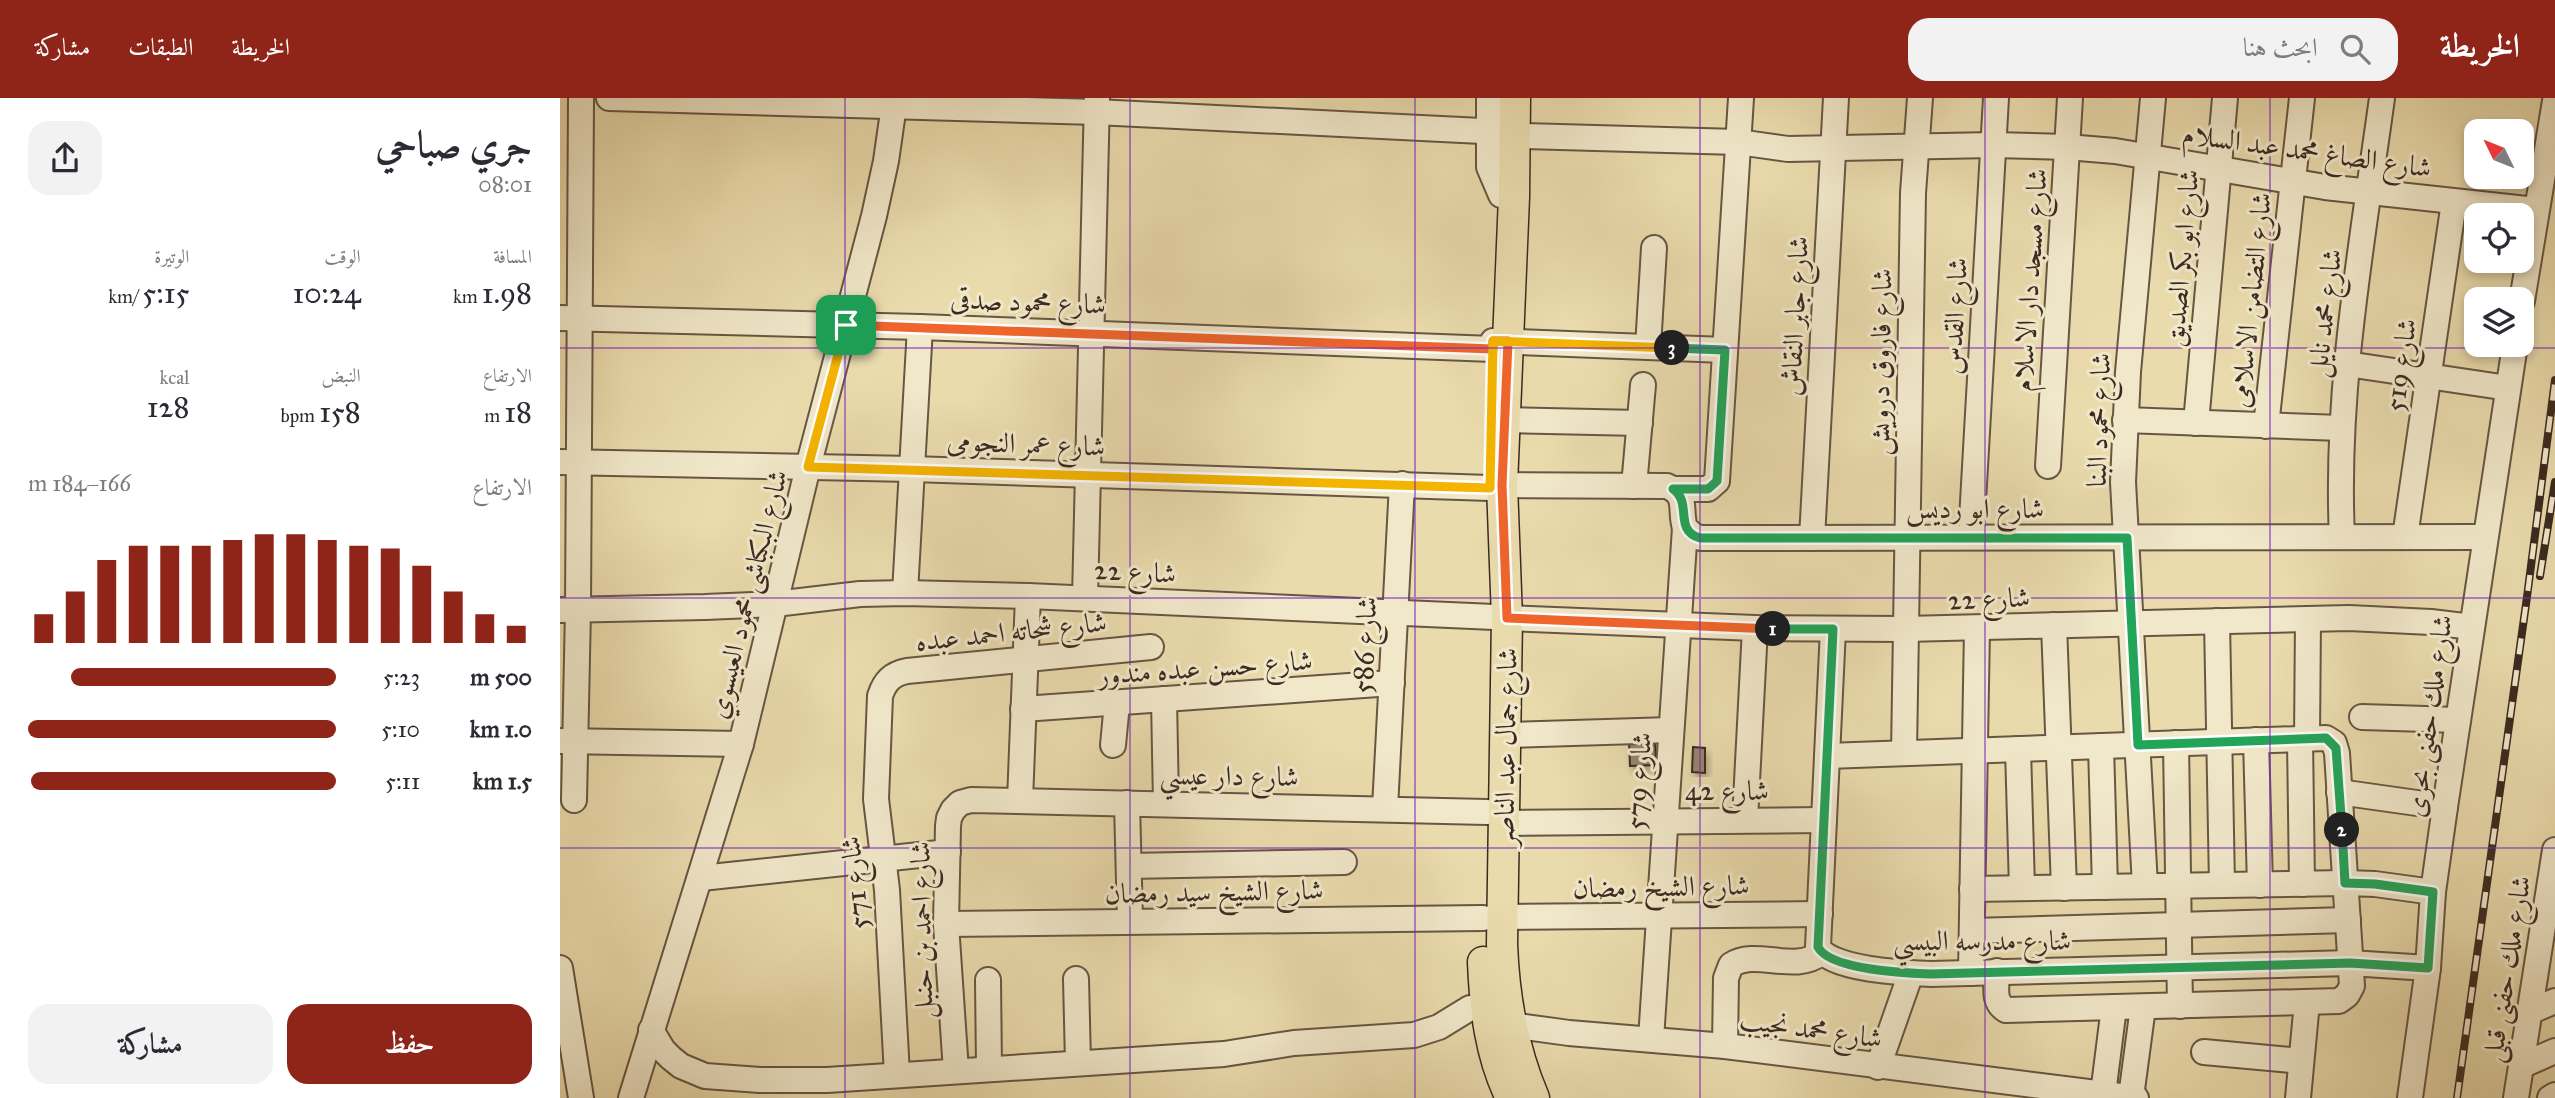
<!DOCTYPE html>
<html lang="ar">
<head>
<meta charset="utf-8">
<style>
  :root { --surface:#fff; --page:#f2f2f3; --text:#2b2b33; --muted:#7c7c81; --accent:#8f2418 }
  body { margin:0; font-family:"IM FELL Great Primer",Amiri,serif; background:var(--page); color:var(--text); direction:rtl; height:100vh; display:flex; flex-direction:column; font-size:26px; white-space:nowrap }
  * { box-sizing:border-box; margin:0 }
  p { font-size:23px; color:var(--muted) }
  .icon { flex:none; width:38px; height:38px; fill:none; stroke:currentColor; stroke-width:2; stroke-linecap:round; stroke-linejoin:round }
  .map { position:relative; flex:1; overflow:hidden; direction:ltr }
  .drawer { display:flex; flex-direction:column; background:var(--surface); width:560px }
  .drawer>* { flex:none }
  .needle { width:46px; rotate:313deg }
  .fabs { position:absolute; left:1904px; top:21px; display:grid; gap:14px }
  .fabs a { display:grid; place-items:center; width:70px; height:70px; border-radius:14px; background:var(--surface); box-shadow:0 4px 10px #0003; font-size:35px }
  .pin { position:absolute; display:grid; place-items:center; width:60px; height:60px; color:#fff; margin:-30px; border-radius:14px; box-shadow:0 4px 10px #0006 }
  .km { position:absolute; width:35px; height:35px; margin:-18px; border-radius:50%; background:#222; color:#fff; font-size:19px; line-height:35px; text-align:center }
  .round { display:grid; place-items:center; flex:none; width:74px; height:74px; border-radius:21px; background:var(--page) }
  .summary { display:flex; align-items:center; justify-content:space-between; height:119px; padding:0 28px }
  h1 { font-size:38px; font-weight:600; line-height:52px }
  .metrics { display:grid; grid-template-columns:repeat(3,1fr); gap:10px; height:119px; padding:7px 28px }
  .metrics div { display:grid; align-content:center }
  .metrics b { font-size:30px; font-weight:600 }
  .metrics small { font-size:19px; font-weight:400 }
  .metrics p { font-size:19px }
  .chart { height:196px; padding:14px 28px }
  .chart p { display:flex; justify-content:space-between }
  .chart svg { width:100%; height:126px; margin-top:7px; stroke:var(--accent); stroke-width:6 }
  .button { display:flex; gap:14px; margin-top:auto; padding:14px 28px }
  .button a { flex:1; height:80px; border-radius:21px; background:var(--accent); color:#fff; font-size:28px; font-weight:600; line-height:80px; text-align:center }
  .button a+a { background:var(--page); color:var(--text) }
  ul { padding:0 28px; list-style:none; font-size:23px }
  li { display:grid; grid-template-columns:112px 84px 1fr; align-items:center; height:52px }
  li i { height:18px; border-radius:9px; background:var(--accent) }
  header { display:flex; align-items:center; gap:42px; box-sizing:border-box; height:98px; padding:0 35px; background:var(--accent); color:#fff }
  header strong { font-size:33px }
  nav { display:flex; gap:38px; margin-inline-start:auto; font-size:24px }
  .search { width:490px; height:63px; background:var(--page); display:flex; align-items:center; gap:18px; box-sizing:border-box; padding:0 24px; border-radius:21px; color:var(--muted); font-size:26px }
  main { display:flex; flex:1; min-height:0 }
  .map>svg:first-child { display:block }
  .building { fill:#96866a; stroke:#3b2a21; stroke-width:2; filter:url(#shadow) }
  .lines { fill:none; stroke-linecap:round; stroke-linejoin:round }
  .minor-casing { stroke:#675644; stroke-width:28 }
  .major-casing { stroke:#3b2a21; stroke-width:33 }
  .minor { stroke:#f1e8ca; stroke-width:24 }
  .major { stroke:#eadbad; stroke-width:30 }
  .rail-casing { stroke:#3b2a21; stroke-width:8 }
  .rail { stroke:#f1e8ca; stroke-width:5; stroke-dasharray:16; stroke-linecap:butt }
  .split-1-casing { stroke:#fff; stroke-width:14 }
  .split-2-casing { stroke:#fff; stroke-width:14 }
  .split-3-casing { stroke:#fff; stroke-width:14 }
  .split-4-casing { stroke:#fff; stroke-width:14 }
  .split-1 { stroke:#f0652b; stroke-width:9 }
  .split-2 { stroke:#22a559; stroke-width:9 }
  .split-3 { stroke:#22a559; stroke-width:9 }
  .split-4 { stroke:#f5b400; stroke-width:9 }
  .grid { fill:none; stroke:#7b2cbf; stroke-width:2; stroke-opacity:0.55 }
  .labels { text-anchor:middle; stroke-width:6; stroke-linejoin:round; paint-order:stroke }
  .street-label { font-size:28px; fill:#3b2a21; stroke:#f1e8ca }
</style>
</head>
<body>
<header>
<strong>الخريطة</strong>
<div class="search"><svg class="icon" aria-label="search" viewBox="0 0 24 24"><circle cx="10" cy="10" r="6"/><path d="M15 15l6 6"/></svg>ابحث هنا</div>
<nav><a>الخريطة</a><a>الطبقات</a><a>مشاركة</a></nav>
</header>
<main>
<div class="map">
<svg width="1995" height="1000" viewBox="0 0 1995 1000">
  <defs>
    <filter id="shadow"><feDropShadow dx="3" dy="5.5" stdDeviation="3.5" flood-color="#0004"/></filter>
  </defs>
  <rect width="100%" height="100%" fill="#eadbad"/>
  <filter id="stains"><feTurbulence type="fractalNoise" baseFrequency=".00286" numOctaves="4"/><feColorMatrix values="0 0 0 0 .2 0 0 0 0 .09 0 0 0 0 .02 0 0 0 .5 -.17"/></filter>
  <radialGradient id="worn" r=".72"><stop offset=".6" stop-color="#630" stop-opacity="0"/><stop offset="1" stop-color="#630" stop-opacity=".3"/></radialGradient>
  <g class="building">
    <path d="M1095,641l1,26 -26,1 -1,-26z"/>
    <path d="M1133,649l12,1v25l-13,-1z"/>
  </g>
  <g class="lines">
    <g class="minor-casing">
      <g id="minor">
        <path d="M49,0l487,14 406,20"/>
        <path d="M929,0v69l12,28"/>
        <path d="M964,38l214,6 50,7 205,-4 74,2 48,4 210,36 211,23"/>
        <path d="M1962,203l33,-200"/>
        <path d="M0,220l360,9 573,22"/>
        <path d="M933,243l232,9"/>
        <path d="M1088,249l6,-99"/>
        <path d="M1787,266l161,24"/>
        <path d="M944,322l136,3"/>
        <path d="M1565,322l216,8"/>
        <path d="M1636,325l29,-325"/>
        <path d="M1706,328l36,-328"/>
        <path d="M0,364l352,7 578,19"/>
        <path d="M1488,368l22,-368"/>
        <path d="M942,387l165,1c22,9 12,24 18,42l9,8 7,2 784,-1"/>
        <path d="M1074,388l9,-101"/>
        <path d="M1113,391h35l9,-8 24,-383"/>
        <path d="M1411,439l25,-439"/>
        <path d="M1782,439c-7,-147 20,-293 40,-439"/>
        <path d="M1845,439l49,-335"/>
        <path d="M1252,440l24,-440"/>
        <path d="M345,495l15,-266"/>
        <path d="M525,500l12,-500"/>
        <path d="M0,512l145,-3 70,-3 85,-10 45,-1 123,3 466,21"/>
        <path d="M947,520l248,10 151,1 443,-11 82,4 41,5"/>
        <path d="M1657,523l5,264"/>
        <path d="M1494,527l10,263"/>
        <path d="M1273,531l-15,318c12,23 88,26 113,27l419,-11 78,5"/>
        <path d="M604,601l2,104"/>
        <path d="M463,611l369,-26"/>
        <path d="M1802,619l96,3"/>
        <path d="M947,637l164,-5"/>
        <path d="M1747,640l1,-119"/>
        <path d="M1740,641l2,145"/>
        <path d="M1696,642l4,145"/>
        <path d="M0,643l181,3"/>
        <path d="M1616,645l4,263"/>
        <path d="M553,647l4,-42"/>
        <path d="M1541,648l4,141"/>
        <path d="M1458,651l4,139"/>
        <path d="M1344,655l9,-560 7,-95"/>
        <path d="M1267,658l499,-18 8,5 3,10 15,233 -5,9 -8,6 -333,9c-14,-8 -9,-25 -9,-39"/>
        <path d="M1779,694l106,15"/>
        <path d="M14,702l4,-190 3,-512"/>
        <path d="M460,703l8,-205"/>
        <path d="M567,705l3,118"/>
        <path d="M825,710l17,-324"/>
        <path d="M1185,722l10,-192"/>
        <path d="M943,725l321,-3"/>
        <path d="M569,768l215,-4"/>
        <path d="M141,780l247,-26"/>
        <path d="M1585,788l-22,-404 5,-110 25,-274"/>
        <path d="M1412,791l373,-6 30,1 58,8"/>
        <path d="M942,819l318,-3"/>
        <path d="M386,826l537,-6"/>
        <path d="M1412,833l376,-11"/>
        <path d="M0,870l21,130"/>
        <path d="M1411,875l6,-345"/>
        <path d="M516,881l2,84"/>
        <path d="M428,882l1,89"/>
        <path d="M1969,914l26,-11"/>
        <path d="M951,927l58,8 156,13 411,52"/>
        <path d="M91,932l12,20 8,8 10,8 24,10 55,4h67l397,-26 70,-11 120,-8 25,-8 31,-19h16"/>
        <path d="M1091,941l34,-511"/>
        <path d="M1165,948l1,-68 5,-13c25,-17 63,9 90,-12"/>
        <path d="M1644,954l97,9"/>
        <path d="M1961,968l34,-15"/>
        <path d="M1318,969l33,-94"/>
        <path d="M396,973l-10,-147 2,-98 1,-8 4,-8 7,-7 11,-3 516,12"/>
        <path d="M337,977l-10,-185 -11,-91 4,-103c5,-15 12,-22 27,-25l244,-24"/>
        <path d="M1543,996l11,-87"/>
        <path d="M1571,999l12,-90"/>
        <path d="M71,1000l110,-354 67,-277 66,-251 12,-55 9,-63"/>
        <path d="M1738,1000l9,-96"/>
        <path d="M1850,1000l18,-130 5,-76 12,-85 70,-462"/>
        <path d="M1956,1000l39,-248"/>
        <path d="M1990,1000l5,-3"/>
      </g>
    </g>
    <g class="major-casing">
      <g id="major">
        <path d="M955,0l-1,99 -12,288 5,133 -5,326c2,53 11,105 32,154"/>
        <path d="M923,864c2,48 7,93 28,136"/>
      </g>
    </g>
    <use href="#minor" class="minor"/>
    <use href="#major" class="major"/>
    <g class="rail-casing">
      <g id="rail">
        <path d="M1980,478l15,-94"/>
        <path d="M1897,1000l70,-501 28,-217"/>
      </g>
    </g>
    <use href="#rail" class="rail"/>
  </g>
  <g class="lines">
    <g class="split-1-casing">
      <path id="split-1" d="M286,227l647,24v-8h15l-6,144 5,133 266,11"/>
    </g>
    <g class="split-2-casing">
      <path id="split-2" d="M1213,531h60l-15,318c12,23 88,26 113,27l419,-11 78,5 5,-76 -58,-8 -30,-1 -3,-53"/>
    </g>
    <g class="split-3-casing">
      <path id="split-3" d="M1112,250l53,2 -8,131 -9,8h-35c20,14 0,41 27,49h427l11,207 188,-7 10,10 6,82"/>
    </g>
    <g class="split-4-casing">
      <path id="split-4" d="M286,227l-38,142 682,21 3,-147 179,7"/>
    </g>
    <use href="#split-1" class="split-1"/>
    <use href="#split-2" class="split-2"/>
    <use href="#split-3" class="split-3"/>
    <use href="#split-4" class="split-4"/>
  </g>
  <path class="grid" d="M285,0v1000M570,0v1000M855,0v1000M1140,0v1000M1425,0v1000M1710,0v1000M0,250h1995M0,500h1995M0,750h1995"/>
  <g class="labels">
    <g class="street-label">
      <text transform="translate(1747 52) rotate(8)" y="10">شارع الصاغ محمد عبد السلام</text>
      <text transform="translate(1621 160) rotate(-85)" y="10">شارع ابو بكر الصديق</text>
      <text transform="translate(1469 182) rotate(-86)" y="10">شارع مسجد دار الاسلام</text>
      <text transform="translate(1690 202) rotate(-84)" y="10">شارع التضامن الاسلامى</text>
      <text transform="translate(468 203) rotate(2)" y="10">شارع محمود صدقى</text>
      <text transform="translate(1764 215) rotate(-83)" y="10">شارع محمد نايل</text>
      <text transform="translate(1234 218) rotate(-87)" y="10">شارع جابر النقاش</text>
      <text transform="translate(1394 218) rotate(-87)" y="10">شارع القدس</text>
      <text transform="translate(1320 264) rotate(-89)" y="10">شارع فاروق درويش</text>
      <text transform="translate(1840 267) rotate(-82)" y="10">شارع 519</text>
      <text transform="translate(1538 322) rotate(-88)" y="10">شارع محمود البنا</text>
      <text transform="translate(466 345) rotate(2)" y="10">شارع عمر النجومى</text>
      <text x="1415" y="420">شارع ابو رديس</text>
      <text transform="translate(575 473) rotate(3)" y="10">شارع 22</text>
      <text transform="translate(187 496) rotate(-76)" y="10">شارع البكباشى محمود العيسوي</text>
      <text transform="translate(1429 500) rotate(-2)" y="10">شارع 22</text>
      <text transform="translate(451 533) rotate(-6)" y="10">شارع شحاته احمد عبده</text>
      <text transform="translate(804 547) rotate(-87)" y="10">شارع 586</text>
      <text transform="translate(645 569) rotate(-4)" y="10">شارع حسن عبده مندور</text>
      <text transform="translate(1868 618) rotate(-82)" y="10">شارع ملك حفنى بحرى</text>
      <text transform="translate(945 649) rotate(-89)" y="10">شارع جمال عبد الناصر</text>
      <text transform="translate(669 677) rotate(1)" y="10">شارع دار عيسي</text>
      <text transform="translate(1078 683) rotate(-86)" y="10">شارع 579</text>
      <text x="1167" y="702">شارع 42</text>
      <text transform="translate(294 785) rotate(-96)" y="10">شارع 571</text>
      <text transform="translate(1101 788) rotate(-1)" y="10">شارع الشيخ رمضان</text>
      <text transform="translate(654 793) rotate(-1)" y="10">شارع الشيخ سيد رمضان</text>
      <text transform="translate(361 832) rotate(-91)" y="10">شارع احمد بن حنبل</text>
      <text x="1422" y="852">شارع مدرسه البيسي</text>
      <text transform="translate(1946 871) rotate(-81)" y="10">شارع ملك حفنى قبلى</text>
      <text transform="translate(1251 930) rotate(8)" y="10">شارع محمد نجيب</text>
    </g>
  </g>
  <rect width="100%" height="100%" filter="url(#stains)"/>
  <rect width="100%" height="100%" fill="url(#worn)"/>
</svg>
<div class="fabs">
<a><svg class="needle" viewBox="-14 -14 28 28"><path d="M0-13l5 13h-10z" fill="#e53935"/><path d="M0 13l5-13h-10z" fill="#7c7c81"/></svg></a>
<a><svg class="icon" aria-label="locate" viewBox="0 0 24 24"><circle cx="12" cy="12" r="6"/><path d="M12 2v4M12 18v4M2 12h4M18 12h4"/></svg></a>
<a><svg class="icon" aria-label="layers" viewBox="0 0 24 24"><path d="M12 4l9 5-9 5-9-5zM3 14l9 5 9-5"/></svg></a>
</div>
<div class="pin" style="left:286px;top:227px;background:#1e9e55"><svg class="icon" aria-label="arrive" viewBox="0 0 24 24"><path d="M6 21V4h12l-3 4 3 4H6"/></svg></div>
<b class="km" style="left:1213px;top:531px">1</b>
<b class="km" style="left:1782px;top:732px">2</b>
<b class="km" style="left:1112px;top:250px">3</b>
</div>
<section class="drawer">
<div class="summary"><div><h1>جري صباحي</h1><p>08:01</p></div><a class="round"><svg class="icon" aria-label="share" viewBox="0 0 24 24"><path d="M12 15V3M7 8l5-5 5 5M5 13v7h14v-7"/></svg></a></div>
<div class="metrics">
<div><p>المسافة</p><b>1.98<small> km</small></b></div>
<div><p>الوقت</p><b>10:24</b></div>
<div><p>الوتيرة</p><b>5:15<small> /km</small></b></div>
</div>
<div class="metrics">
<div><p>الارتفاع</p><b>18<small> m</small></b></div>
<div><p>النبض</p><b>158<small> bpm</small></b></div>
<div><p>kcal</p><b>128</b></div>
</div>
<div class="chart"><p><span>الارتفاع</span>166–184 m</p>
<svg viewBox="0 0 160 44" preserveAspectRatio="none"><path d="M5 44V34M15 44V26M25 44V15M35 44V10M45 44V10M55 44V10M65 44V8M75 44V6M85 44V6M95 44V8M105 44V10M115 44V11M125 44V17M135 44V26M145 44V34M155 44V38"/></svg>
</div>
<ul>
<li><b>500 m</b>5:23<i style="width:86%"></i></li>
<li><b>1.0 km</b>5:10<i style="width:100%"></i></li>
<li><b>1.5 km</b>5:11<i style="width:99%"></i></li>
</ul>
<div class="button"><a>حفظ</a><a>مشاركة</a></div>
</section>
</main>
</body>
</html>
